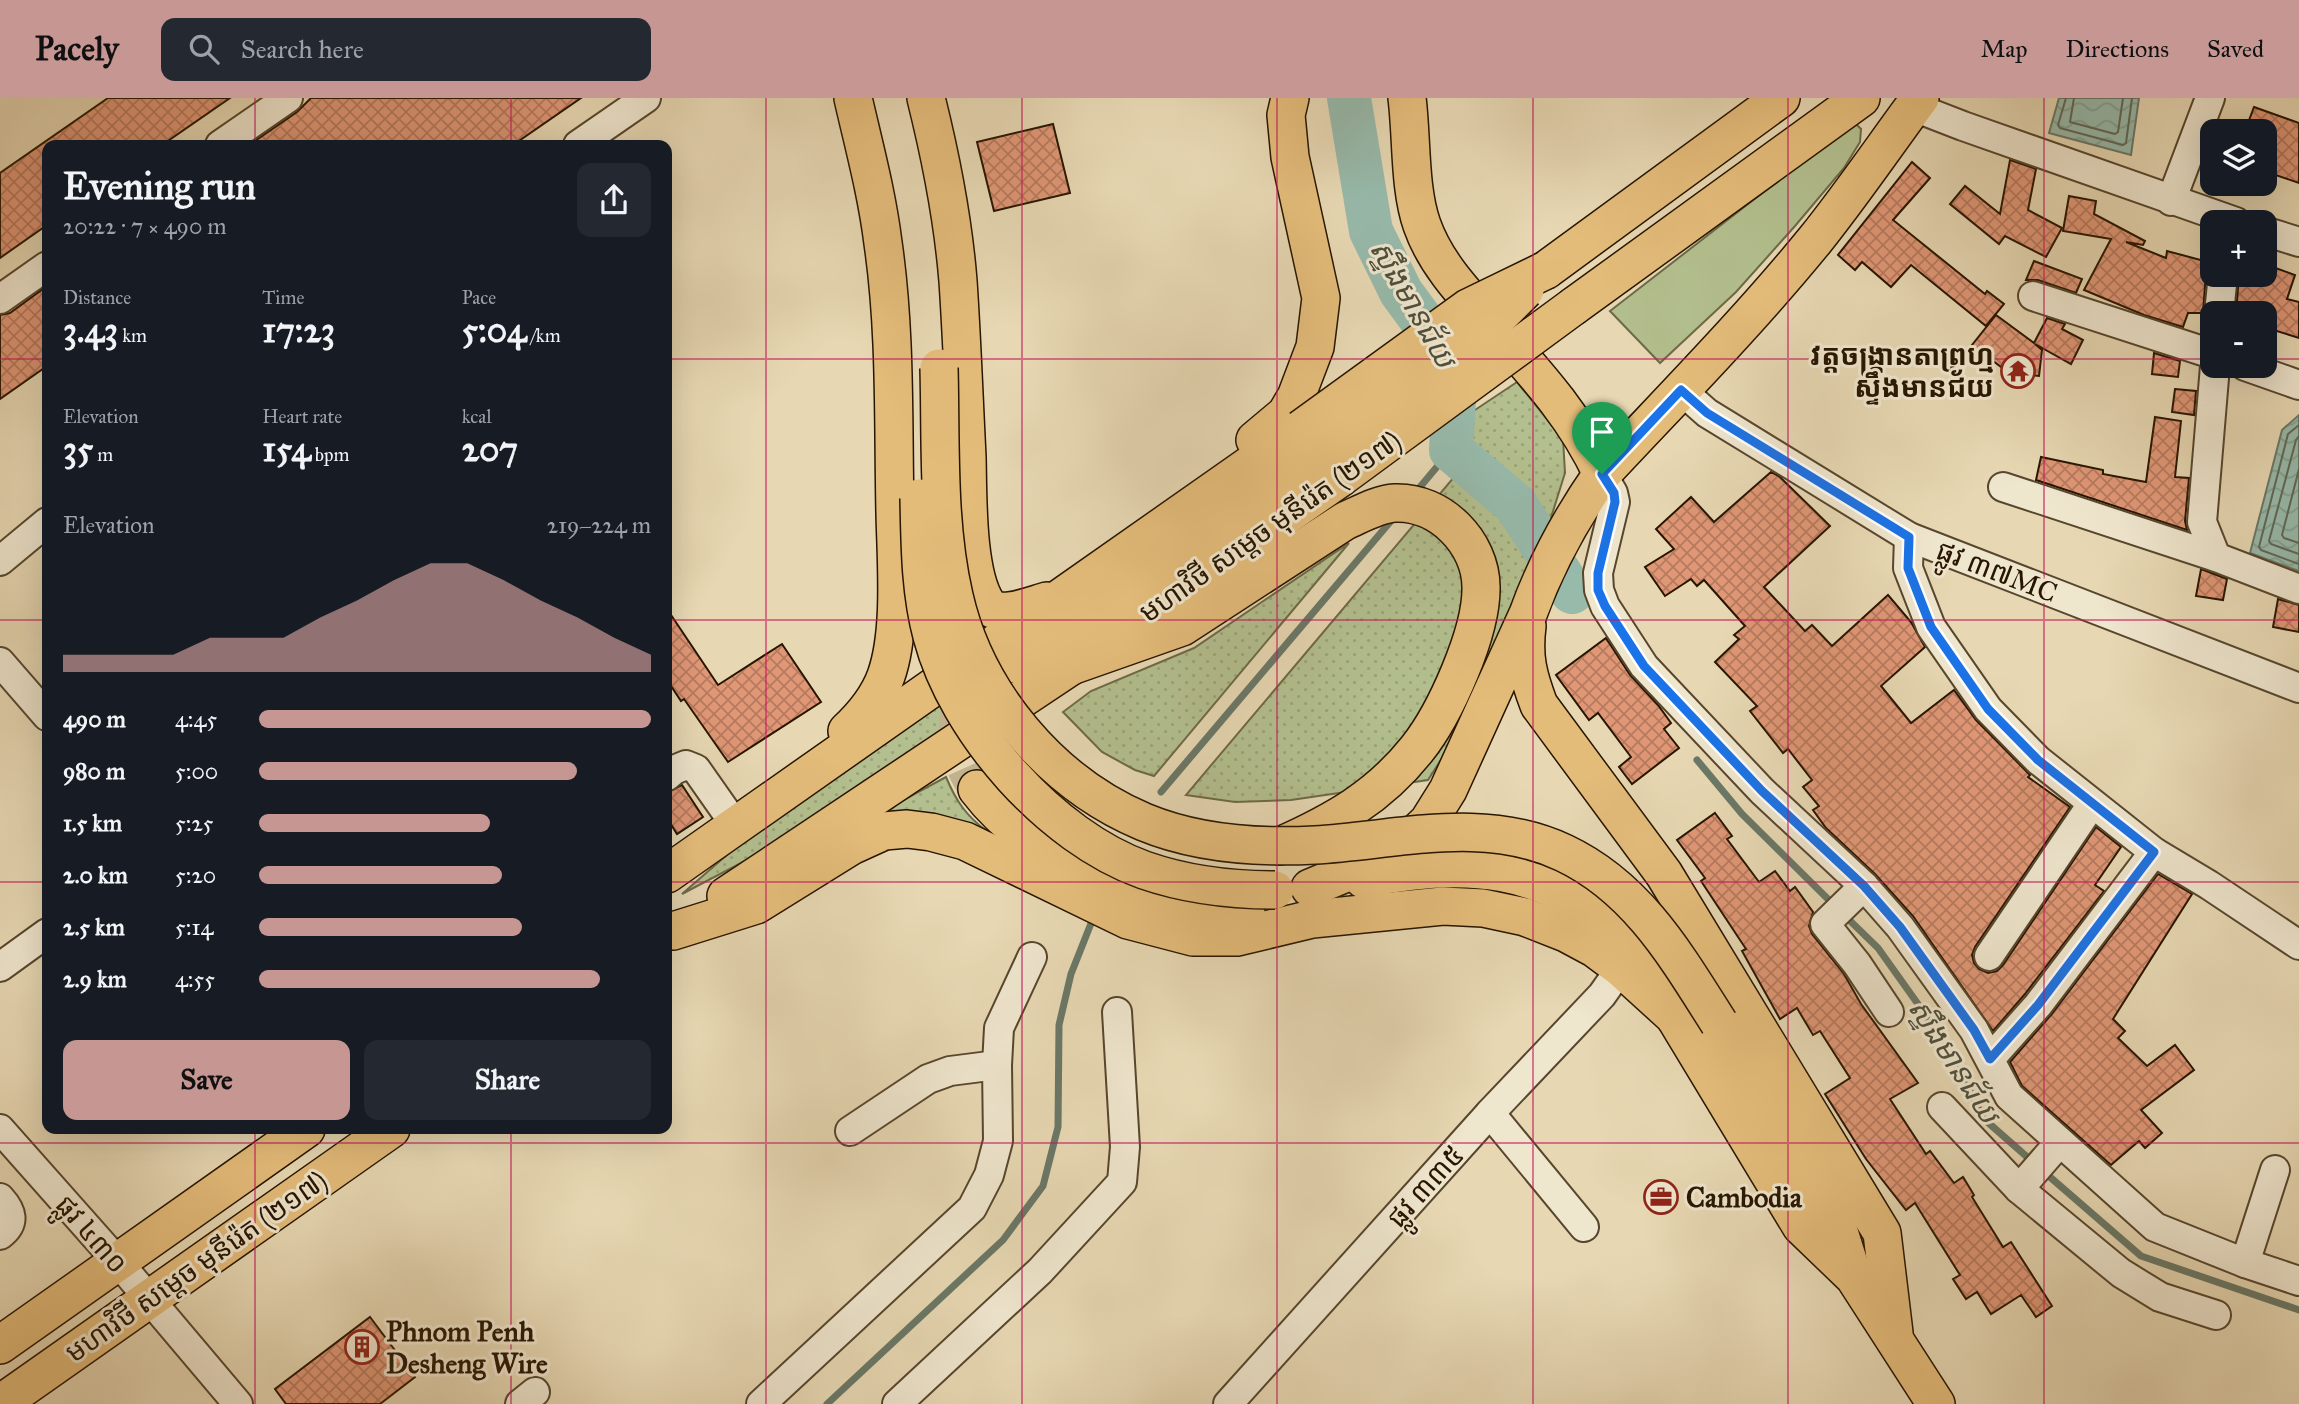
<!DOCTYPE html>
<html lang="en">
<head>
<meta charset="utf-8">
<style>
  :root { --surface:#171b24; --page:#242831; --text:#f1f3f6; --muted:#9ea1a6; --accent:#c59692 }
  body { margin:0; font-family:"IM FELL Great Primer","Noto Sans Khmer",serif; background:var(--page); color:var(--text); height:100vh; display:flex; flex-direction:column; font-size:26px; white-space:nowrap }
  * { box-sizing:border-box; margin:0 }
  p { font-size:23px; color:var(--muted) }
  .icon { flex:none; width:38px; height:38px; fill:none; stroke:currentColor; stroke-width:2; stroke-linecap:round; stroke-linejoin:round }
  .map { position:relative; flex:1; overflow:hidden }
  .sheet { position:absolute; left:42px; top:42px; width:630px; height:994px; display:flex; flex-direction:column; background:var(--surface); border-radius:14px; box-shadow:0 7px 28px #0002 }
  .sheet>* { flex:none }
  .tools { position:absolute; left:2200px; top:21px; display:grid; gap:14px }
  .tools a { display:grid; place-items:center; width:77px; height:77px; border-radius:14px; background:var(--surface); box-shadow:0 7px 28px #0002; font-size:35px }
  .pin { position:absolute; display:grid; place-items:center; width:60px; height:60px; color:#fff; margin:-72px -30px; border-radius:50% 50% 50% 0; rotate:-45deg; box-shadow:0 0 7px #0007 }
  .pin .icon { rotate:45deg }
  .round { display:grid; place-items:center; flex:none; width:74px; height:74px; border-radius:14px; background:var(--page) }
  .head { display:flex; align-items:center; justify-content:space-between; height:119px; padding:0 21px }
  h1 { font-size:38px; font-weight:800; line-height:52px }
  .metrics { display:grid; grid-template-columns:repeat(3,1fr); gap:10px; height:119px; padding:7px 21px }
  .metrics div { display:grid; align-content:center }
  .metrics b { font-size:35px; font-weight:800 }
  .metrics small { font-size:19px; font-weight:400 }
  .metrics p { font-size:19px }
  .chart { height:196px; padding:14px 21px }
  .chart p { display:flex; justify-content:space-between }
  .chart svg { width:100%; height:126px; margin-top:7px; fill:var(--accent); opacity:.7 }
  .primary-button { display:flex; gap:14px; margin-top:auto; padding:14px 21px }
  .primary-button a { flex:1; height:80px; border-radius:14px; background:var(--accent); color:#111; font-size:28px; font-weight:800; line-height:80px; text-align:center }
  .primary-button a+a { background:var(--page); color:var(--text) }
  ul { padding:0 21px; list-style:none; font-size:23px }
  li { display:grid; grid-template-columns:112px 84px 1fr; align-items:center; height:52px }
  li i { height:18px; border-radius:9px; background:var(--accent) }
  header { display:flex; align-items:center; gap:42px; box-sizing:border-box; height:98px; padding:0 35px; background:var(--accent); color:#111 }
  header strong { font-size:33px }
  nav { display:flex; gap:38px; margin-inline-start:auto; font-size:24px }
  .search { width:490px; height:63px; background:var(--page); display:flex; align-items:center; gap:18px; box-sizing:border-box; padding:0 24px; border-radius:14px; color:var(--muted); font-size:26px }
  .map>svg:first-child { display:block }
  .grass { fill:url(#grass-dots); stroke:#6d6a47; stroke-width:2 }
  .park { fill:#b3bf8e; stroke:#6d6a47; stroke-width:2 }
  .water { fill:url(#water-waves); stroke:#6a7867; stroke-width:2 }
  .lines { fill:none; stroke-linecap:round; stroke-linejoin:round }
  .shore { stroke:#5f6856; stroke-width:2 }
  .stream { stroke:#6a7867; stroke-width:7 }
  .river { stroke:#97baab; stroke-width:44 }
  .building { fill:url(#building-cross-hatch); stroke:#271500; stroke-width:2 }
  .major-tunnel { stroke:#c1b18f; stroke-width:37; stroke-dasharray:37 18; stroke-linecap:butt }
  .minor-casing { stroke:#57462d; stroke-width:32 }
  .major-casing { stroke:#271500; stroke-width:40 }
  .minor { stroke:#efe6ce; stroke-width:28 }
  .major { stroke:#e4bc7a; stroke-width:37 }
  .major-bridge-casing { stroke:#271500; stroke-width:40; stroke-linecap:butt }
  .major-bridge { stroke:#e4bc7a; stroke-width:37 }
  .route-casing { stroke:#fff; stroke-width:14 }
  .route { stroke:#1a73e8; stroke-width:9 }
  .grid { fill:none; stroke:#c2185b; stroke-width:2; stroke-opacity:0.55 }
  .labels { text-anchor:middle; stroke-width:6; stroke-linejoin:round; paint-order:stroke }
  .poi-label { font-size:28px; font-weight:bold; fill:#271500; stroke:#efe6ce; text-anchor:start }
  .street-label { font-size:28px; fill:#271500; stroke:#efe6ce }
  .water-label { font-size:30px; font-style:italic; fill:#4e4f3c; stroke:#efe6ce }
</style>
</head>
<body>
<header>
<strong>Pacely</strong>
<div class="search"><svg class="icon" aria-label="search" viewBox="0 0 24 24"><circle cx="10" cy="10" r="6"/><path d="M15 15l6 6"/></svg>Search here</div>
<nav><a>Map</a><a>Directions</a><a>Saved</a></nav>
</header>
<div class="map">
<svg width="2299" height="1306" viewBox="0 0 2299 1306">
  <defs>
    <pattern id="grass-dots" width="8" height="8" patternUnits="userSpaceOnUse" patternTransform="scale(1.75)"><rect width="8" height="8" fill="#b3bf8e"/><path d="M2 2h.1M6 6h.1" fill="none" stroke="#9aa379" stroke-width="1.8" stroke-linecap="round"/></pattern>
    <pattern id="water-waves" width="16" height="10" patternUnits="userSpaceOnUse" patternTransform="scale(1.75)"><rect width="16" height="10" fill="#97baab"/><path d="M0 5q4-4 8 0t8 0" fill="none" stroke="#829f91"/></pattern>
    <pattern id="building-cross-hatch" width="8" height="8" patternUnits="userSpaceOnUse" patternTransform="scale(1.75)"><rect width="8" height="8" fill="#e09776"/><path d="M0 0l8 8M0 8l8-8" fill="none" stroke="#b67a5e"/></pattern>
  </defs>
  <rect width="100%" height="100%" fill="#e7d8b3"/>
  <filter id="stains"><feTurbulence type="fractalNoise" baseFrequency=".00286" numOctaves="4"/><feColorMatrix values="0 0 0 0 .2 0 0 0 0 .09 0 0 0 0 .02 0 0 0 .5 -.17"/></filter>
  <radialGradient id="worn" r=".72"><stop offset=".6" stop-color="#630" stop-opacity="0"/><stop offset="1" stop-color="#630" stop-opacity=".3"/></radialGradient>
  <g class="grass">
    <path d="M1517,284l46,57 2,34 -16,51 -20,-31 -61,-53 1,-26z"/>
    <path d="M1460,372l52,50 23,33 -91,202 -16,25 -137,20 -56,2 -49,-7z"/>
    <path d="M1349,445l-195,233 -19,-6 -33,-18 -39,-40 28,-21 103,-43z"/>
    <path d="M946,595l-4,45 -161,104 -99,52 85,-74z"/>
    <path d="M946,679c10,24 20,39 42,55l-131,-7z"/>
  </g>
  <path class="park" d="M1854,24l7,7 -1,13 -16,26 -49,58 -59,66 -76,71 -50,-52z"/>
  <g class="water">
    <path d="M2059,0h80l-8,57 -82,-22z"/>
    <path d="M2299,317v156l-49,-18 32,-123z"/>
  </g>
  <g class="lines">
    <g class="shore">
      <path d="M2066,0l-8,27 2,3 63,17 3,-2 6,-45"/>
      <path d="M2074,0l-4,24 45,12 3,-2 5,-34"/>
      <path d="M2299,327l-11,9 -29,113 2,3 38,14"/>
      <path d="M2299,338l-3,4 -27,101 2,3 28,10"/>
      <path d="M2299,371l-17,66 2,3 15,5"/>
    </g>
    <g class="stream">
      <path d="M1415,395l36,-43"/>
      <path d="M1697,662l45,54 93,92"/>
      <path d="M1161,694l235,-277"/>
      <path d="M1843,816l35,34 67,94 39,77 50,44"/>
      <path d="M2043,1073l98,85 158,54"/>
      <path d="M827,1306l176,-164 40,-54 15,-59 1,-102 12,-51 21,-53"/>
    </g>
    <path class="river" d="M1349,0l22,133 30,61 55,75 -5,83 65,55 56,87"/>
  </g>
  <g class="building">
    <path d="M108,0h122l-68,47h-115v80l-47,33v-85z"/>
    <path d="M311,0h270l-68,47h-264l48,-33z"/>
    <path d="M2254,9l45,16v60l-35,-12v-40h-19z"/>
    <path d="M1053,26l17,69 -76,18 -17,-69z"/>
    <path d="M2010,62l26,9 -8,41 34,18 -16,29 -41,-21 -6,8 -49,-40 15,-18 35,28z"/>
    <path d="M1912,64l18,16 -37,42 92,74 2,-3 17,13 -18,22 -75,-61 -20,22 -29,-25 -7,8 -17,-15z"/>
    <path d="M2069,98l27,5 -2,13 51,27 -2,4 -17,-3 40,16 1,-7 45,12 -6,10 -3,40h-15l-5,14 -39,-12 -60,-25 27,-51 -48,-8z"/>
    <path d="M2034,163l48,18 -6,14 -38,-13h-12z"/>
    <path d="M2270,168l25,9 -8,24 12,3v36l-35,-11v-14h-28l3,-38h28z"/>
    <path d="M47,188v80l-47,33v-84l10,-2z"/>
    <path d="M1996,217l38,28 13,-25 18,6 -3,5 21,11 -12,24 -36,-20 7,6 -3,26 -30,-3 -37,-28z"/>
    <path d="M2154,255l26,8 -2,16 -26,-3z"/>
    <path d="M2175,291l21,2 -2,24 -22,-3z"/>
    <path d="M2155,319l26,4 -6,56 14,1 -4,43 2,9 -151,-50 5,-23 62,13v4l43,8z"/>
    <path d="M1771,374l9,5 50,49 -66,61 41,44 7,-6 20,21 56,-51 23,27 14,25 -44,39 30,37 43,-33 22,30 54,55 -2,2 42,30 -95,140 -3,8 2,8 5,6 9,4 9,-2 6,-6 93,-138 25,20 -26,38 9,6 -79,103 -32,37 -80,-115 -38,-42 -49,-46 -13,-18 6,-4 -16,-19 9,-7 -24,-31 -5,4 -33,-42 7,-5 -42,-44 24,-23 -5,-4 11,-9 -41,-46 -7,6 -6,-7 -26,17 -20,-29 29,-18 -18,-20 35,-32 23,25z"/>
    <path d="M2201,471l26,10 -4,21 -27,-4z"/>
    <path d="M2278,501l21,6v27l-26,-5z"/>
    <path d="M667,511l51,76 64,-41 39,58 -93,60 -44,-63 -3,2 -14,-21z"/>
    <path d="M1606,540l24,37 28,30 13,18 -7,6 15,19 -47,36 -13,-17 12,-10 -33,-44 -9,7 -33,-45z"/>
    <path d="M682,687l21,32 -26,17 -10,-16v-26z"/>
    <path d="M1715,715l17,23 -5,3 32,43 16,-11 15,20 5,-4 18,25 -4,14 3,8 32,40 17,30 57,79 -28,16 36,55 4,-3 24,32 9,-6 11,18 -2,2 31,50 8,-5 41,64 -16,11 -15,-22 -30,19 -14,-22 -11,7 -13,-20 7,-4 -45,-72 -9,7 -40,-51 -41,-65 25,-16 -30,-47 -7,4 -16,-27 -17,11 -38,-68 4,-2 -45,-68 4,-3 -28,-38z"/>
    <path d="M2158,776l34,20 -79,125 12,12 -7,7 29,28 28,-21 19,25 -53,40 21,23 -17,15 -6,-7 -28,24 -89,-79 -12,-24 41,-47z"/>
    <path d="M370,1219l45,60 -35,27h-94l-11,-15z"/>
  </g>
  <g class="lines">
    <path class="major-tunnel" d="M959,616c-6,29 3,51 18,75"/>
    <g class="minor-casing">
      <g id="minor">
        <path d="M1914,9l49,19 273,96"/>
        <path d="M220,47l68,-47"/>
        <path d="M578,47l68,-47"/>
        <path d="M2171,103l39,-103"/>
        <path d="M2264,133l35,11"/>
        <path d="M2033,198l179,58"/>
        <path d="M0,201l47,-33"/>
        <path d="M2219,215l4,-38"/>
        <path d="M2215,268l-13,156 14,35 83,32"/>
        <path d="M2245,268l54,19"/>
        <path d="M1681,292l26,23 202,124 390,151"/>
        <path d="M1602,376l11,19 2,9 -17,71 1,17 6,16 39,60 118,125 102,95 36,41 74,103 35,66 146,131 90,36 54,18"/>
        <path d="M2003,389l213,70"/>
        <path d="M1909,439l-1,31 23,59 57,82 50,51 116,92 55,33 90,60"/>
        <path d="M0,463l47,-39"/>
        <path d="M0,564l47,54"/>
        <path d="M667,678l7,-6 12,-5 10,4 40,57"/>
        <path d="M1864,788l-39,38 32,40 32,48"/>
        <path d="M1989,858l103,-152"/>
        <path d="M0,869l47,-34"/>
        <path d="M1990,961l48,-54 116,-153"/>
        <path d="M1942,1009l77,82 102,84 39,24 56,18"/>
        <path d="M1490,1015l94,114"/>
        <path d="M0,1031l118,133 120,142"/>
        <path d="M850,1033l78,-52 22,-8 47,-6"/>
        <path d="M2019,1091l40,-46"/>
        <path d="M0,1100c12,13 16,25 0,37"/>
        <path d="M2245,1165l30,-93"/>
        <path d="M520,1306l15,-12"/>
        <path d="M761,1306l211,-196 17,-33 9,-34 -1,-76 2,-37 33,-71"/>
        <path d="M897,1306l143,-133 82,-89 3,-35 -8,-135"/>
        <path d="M1228,1306l262,-291 112,-118 19,-27"/>
      </g>
    </g>
    <g class="major-casing">
      <g id="major">
        <path d="M926,0c15,60 27,121 32,183 4,59 6,118 9,176 1,37 -1,116 20,147 11,16 45,1 60,-3"/>
        <path d="M1407,0c5,39 2,91 15,127 13,37 40,66 66,95 45,51 85,92 114,154"/>
        <path d="M1546,172l235,-172"/>
        <path d="M1574,208l287,-208"/>
        <path d="M1255,342l31,-26 10,-17 19,-50 6,-49 -31,-141 -4,-42 4,-17"/>
        <path d="M1527,528c-4,31 1,50 12,79l125,169 218,359 12,100"/>
        <path d="M1013,566l307,-211"/>
        <path d="M1071,568l111,-39 163,-106c16,-7 33,-17 50,-18 45,-2 86,40 86,84 1,45 -36,127 -64,162 -38,48 -83,73 -137,97"/>
        <path d="M847,633c17,-16 31,-33 39,-55 16,-45 10,-116 9,-163 -2,-90 1,-181 -12,-270 -6,-49 -19,-97 -30,-145"/>
        <path d="M977,691c57,75 177,126 270,128"/>
        <path d="M667,776l634,-445"/>
        <path d="M1363,781c98,-20 185,-17 259,60 10,10 18,23 26,34l153,253 53,51 82,127"/>
        <path d="M1310,790l72,-30 26,-17 20,-19 20,-32 80,-176c18,-50 44,-97 74,-140 72,-77 146,-152 213,-234 37,-46 70,-95 105,-142"/>
        <path d="M726,798l345,-230 269,-188"/>
        <path d="M673,833l83,-26 95,-59 33,-15 23,-2 24,3 34,9 163,79 65,17h44l75,-18 131,-13 40,2 42,9 41,16 28,15 27,20 55,50"/>
        <path d="M1719,925l112,183 21,67"/>
        <path d="M0,1247l306,-216"/>
        <path d="M0,1306l391,-275"/>
      </g>
    </g>
    <use href="#minor" class="minor"/>
    <use href="#major" class="major"/>
    <g class="major-bridge-casing">
      <g id="major-bridge">
        <path d="M939,270c2,75 -2,154 15,228 22,98 97,187 190,226 53,22 114,26 171,23 84,-5 169,-30 249,8 74,35 113,104 155,170"/>
        <path d="M1301,331l167,-121 78,-38"/>
        <path d="M1320,355l165,-123 40,-40"/>
        <path d="M1340,380l234,-172"/>
        <path d="M919,400c1,47 1,93 13,138 25,95 119,201 212,234 43,15 86,20 131,20"/>
      </g>
    </g>
    <use href="#major-bridge" class="major-bridge"/>
  </g>
  <g class="lines">
    <g class="route-casing">
      <path id="route" d="M1681,292l26,23 202,124 -1,31 23,59 57,82 50,51 116,92 -116,153 -48,54 -16,-29 -74,-103 -36,-41 -102,-95 -118,-125 -39,-60 -7,-16v-17l17,-71 -1,-9 -12,-19z"/>
    </g>
    <use href="#route" class="route"/>
  </g>
  <path class="grid" d="M255,0v47M511,0v47M766,0v1306M1022,0v1306M1277,0v1306M1533,0v1306M1788,0v1306M2044,0v1306M0,261h47M667,261h1545M2264,261h35M0,522h47M667,522h1632M0,784h47M667,784h1632M255,1031v275M511,1031v275M0,1045h2299"/>
  <defs>
    <g id="temple-ring" transform="scale(1.75)"><circle r="9.5" fill="#efe6ce" stroke="#8f2418" stroke-width="1.5"/><path d="M0-6L5-2H3V0L6.5 2.5H4V6H1.5V3h-3V6H-4V2.5H-6.5L-3 0V-2H-5Z" fill="#8f2418"/></g>
    <g id="office-ring" transform="scale(1.75)"><circle r="9.5" fill="#efe6ce" stroke="#8f2418" stroke-width="1.5"/><path d="M-6-3h4V-5.5h4V-3h4V5H-6ZM-1-4.5V-3h2v-1.5ZM-6 0V1H6V0Z" fill="#8f2418"/></g>
    <g id="building-ring" transform="scale(1.75)"><circle r="9.5" fill="#efe6ce" stroke="#8f2418" stroke-width="1.5"/><path d="M-4-6H4V6H1V3H-1V6H-4ZM-2.5-4.3h1.7v1.8h-1.7ZM.8-4.3h1.7v1.8H.8ZM-2.5-1h1.7V.8h-1.7ZM.8-1h1.7V.8H.8Z" fill="#8f2418"/></g>
  </defs>
  <g fill-rule="evenodd">
    <use href="#temple-ring" x="2018" y="273"/>
    <use href="#office-ring" x="1661" y="1099"/>
    <use href="#building-ring" x="362" y="1249"/>
  </g>
  <g class="labels">
    <g class="poi-label">
      <text x="1994" y="267" text-anchor="end">វត្តចង្ក្រានតាព្រហ្ម<tspan x="1994" dy="32">ស្ទឹងមានជ័យ</tspan></text>
      <text x="1686" y="1109">Cambodia</text>
      <text x="386" y="1243">Phnom Penh<tspan x="386" dy="32">Desheng Wire</tspan></text>
    </g>
    <g class="street-label">
      <text transform="translate(1270 428) rotate(-35)" y="10">មហាវិថី សម្តេច មុនីរ៉េត (២១៧)</text>
      <text transform="translate(1997 473) rotate(21)" y="10">ផ្លូវ ៣៧MC</text>
      <text transform="translate(1425 1088) rotate(-48)" y="10">ផ្លូវ ៣៣៥</text>
      <text transform="translate(92 1136) rotate(49)" y="10">ផ្លូវ ៤៣០</text>
      <text transform="translate(196 1168) rotate(-35)" y="10">មហាវិថី សម្តេច មុនីរ៉េត (២១៧)</text>
    </g>
    <g class="water-label">
      <text transform="translate(1413 206) rotate(60)" y="10">ស្ទឹងមានជ័យ</text>
      <text transform="translate(1954 963) rotate(57)" y="10">ស្ទឹងមានជ័យ</text>
    </g>
  </g>
  <rect width="100%" height="100%" filter="url(#stains)"/>
  <rect width="100%" height="100%" fill="url(#worn)"/>
</svg>
<div class="tools">
<a><svg class="icon" aria-label="layers" viewBox="0 0 24 24"><path d="M12 4l9 5-9 5-9-5zM3 14l9 5 9-5"/></svg></a>
<a>+</a>
<a>−</a>
</div>
<div class="pin" style="left:1602px;top:376px;background:#1e9e55"><svg class="icon" aria-label="arrive" viewBox="0 0 24 24"><path d="M6 21V4h12l-3 4 3 4H6"/></svg></div>
<section class="sheet">
<div class="head"><div><h1>Evening run</h1><p>20:22 · 7 × 490 m</p></div><a class="round"><svg class="icon" aria-label="share" viewBox="0 0 24 24"><path d="M12 15V3M7 8l5-5 5 5M5 13v7h14v-7"/></svg></a></div>
<div class="metrics">
<div><p>Distance</p><b>3.43<small> km</small></b></div>
<div><p>Time</p><b>17:23</b></div>
<div><p>Pace</p><b>5:04<small> /km</small></b></div>
</div>
<div class="metrics">
<div><p>Elevation</p><b>35<small> m</small></b></div>
<div><p>Heart rate</p><b>154<small> bpm</small></b></div>
<div><p>kcal</p><b>207</b></div>
</div>
<div class="chart"><p><span>Elevation</span>219–224 m</p>
<svg viewBox="0 0 160 44" preserveAspectRatio="none"><path d="M0 44V38L10 38L20 38L30 38L40 32L50 32L60 32L70 25L80 19L90 12L100 6L110 6L120 12L130 19L140 25L150 32L160 38V44z"/></svg>
</div>
<ul>
<li><b>490 m</b>4:45<i style="width:100%"></i></li>
<li><b>980 m</b>5:00<i style="width:81%"></i></li>
<li><b>1.5 km</b>5:25<i style="width:59%"></i></li>
<li><b>2.0 km</b>5:20<i style="width:62%"></i></li>
<li><b>2.5 km</b>5:14<i style="width:67%"></i></li>
<li><b>2.9 km</b>4:55<i style="width:87%"></i></li>
</ul>
<div class="primary-button"><a>Save</a><a>Share</a></div>
</section>
</div>
</body>
</html>
